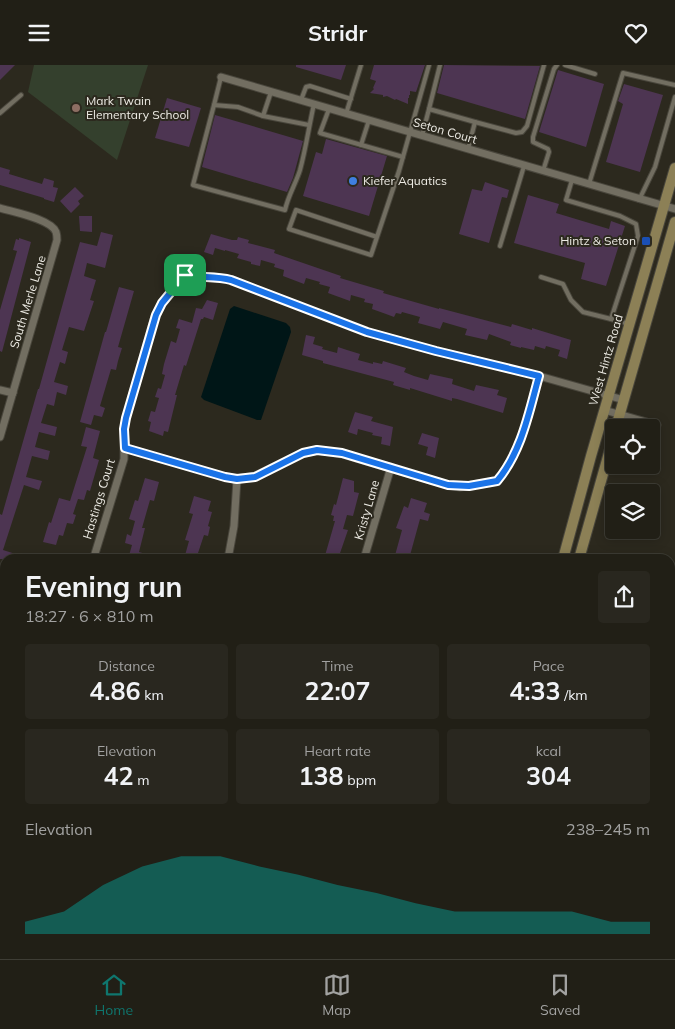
<!DOCTYPE html>
<html lang="en">
<head>
<meta charset="utf-8">
<style>
  :root { --surface:#211f16; --page:#29271f; --text:#f1f3f6; --muted:#a2a2a1; --line:#3e3d35; --accent:#0f766e }
  body { margin:0; font-family:Mulish,sans-serif; background:var(--page); color:var(--text); height:100vh; display:flex; flex-direction:column; font-size:19px; white-space:nowrap }
  * { box-sizing:border-box; margin:0 }
  p { font-size:16px; color:var(--muted) }
  .icon { flex:none; width:28px; height:28px; fill:none; stroke:currentColor; stroke-width:2; stroke-linecap:round; stroke-linejoin:round }
  .map { position:relative; flex:1; overflow:hidden }
  .drawer { position:absolute; left:0px; top:489px; width:675px; height:406px; display:flex; flex-direction:column; background:var(--surface); border-radius:15px 15px 0 0; box-shadow:0 2px 12px #0003,0 0 0 1px var(--line) }
  .drawer>* { flex:none }
  .fabs { position:absolute; left:605px; top:354px; display:grid; gap:10px }
  .fabs a { display:grid; place-items:center; width:55px; height:55px; border-radius:5px; background:var(--surface); box-shadow:0 2px 12px #0003,0 0 0 1px var(--line); font-size:25px }
  .pin { position:absolute; display:grid; place-items:center; width:42px; height:42px; color:#fff; margin:-21px; border-radius:10px; box-shadow:0 2px 8px #0006 }
  .round { display:grid; place-items:center; flex:none; width:52px; height:52px; border-radius:5px; background:var(--page) }
  .headline { display:flex; align-items:center; justify-content:space-between; height:85px; padding:0 25px }
  h1 { font-size:28px; font-weight:700; line-height:38px }
  .figures { display:grid; grid-template-columns:repeat(3,1fr); gap:8px; height:85px; padding:5px 25px }
  .figures div { display:grid; align-content:center; border-radius:5px; background:var(--page); text-align:center }
  .figures b { font-size:25px; font-weight:700 }
  .figures small { font-size:14px; font-weight:400 }
  .figures p { font-size:14px }
  .chart { height:140px; padding:10px 25px }
  .chart p { display:flex; justify-content:space-between }
  .chart svg { width:100%; height:90px; margin-top:5px; fill:var(--accent); opacity:.7 }
  header { display:flex; justify-content:space-between; align-items:center; height:65px; padding:0 25px; background:var(--surface); font-size:22px; font-weight:700 }
  .dock { display:flex; justify-content:space-around; align-items:center; height:70px; border-top:1px solid var(--line); background:var(--surface); font-size:14px; color:var(--muted) }
  .dock a { display:grid; justify-items:center; gap:2px }
  .dock .active { color:var(--accent) }
  .map>svg:first-child { display:block }
  .green { fill:#34402d }
  .water { fill:#001617 }
  .building { fill:#4d3552 }
  .lines { fill:none; stroke-linecap:round; stroke-linejoin:round }
  .service-casing { stroke:#49463c; stroke-width:6 }
  .minor-casing { stroke:#49463c; stroke-width:9 }
  .secondary-casing { stroke:#49463c; stroke-width:12 }
  .primary-casing { stroke:#49463c; stroke-width:14 }
  .service { stroke:#726e61; stroke-width:4 }
  .minor { stroke:#726e61; stroke-width:7 }
  .secondary { stroke:#8c8056; stroke-width:10 }
  .primary { stroke:#a5914a; stroke-width:11 }
  .route-casing { stroke:#fff; stroke-width:10 }
  .route { stroke:#1a73e8; stroke-width:6 }
  .education-dot { fill:#8d6e63; stroke:#2c291e; stroke-width:2 }
  .shop-dot { fill:#3f7fe0; stroke:#2c291e; stroke-width:2 }
  .transit-dot { fill:#1a4fb4; stroke:#2c291e; stroke-width:2 }
  .labels { text-anchor:middle; stroke-width:4; stroke-linejoin:round; paint-order:stroke }
  .poi-label { font-size:12px; fill:#edebe4; stroke:#2c291e; text-anchor:start }
  .street-label { font-size:12px; fill:#edebe4; stroke:#2c291e }
</style>
</head>
<body>
<header><svg class="icon" aria-label="menu" viewBox="0 0 24 24"><path d="M4 6h16M4 12h16M4 18h16"/></svg>Stridr<svg class="icon" aria-label="heart" viewBox="0 0 24 24"><path d="M12 20l-8-8c-3-5 5-10 8-4 3-6 11-1 8 4z"/></svg></header>
<div class="map">
<svg width="675" height="894" viewBox="0 0 675 894">
  <rect width="100%" height="100%" fill="#2c291e"/>
  <path class="green" d="M34,0h114l-31,95 -89,-68z"/>
  <path class="water" d="M234,241l52,17 4,4 1,5 -30,88h-4l-53,-20 -3,-3 29,-88z"/>
  <g class="building">
    <path d="M0,0h15l-15,15z"/>
    <path d="M296,0h50l-5,15 -45,-13z"/>
    <path d="M374,0h51l-9,27 -6,-1v4h-1v3h-1v6l-12,-5 -1,1 -8,-4 -4,1v-2l-13,-2 4,-4 -1,-1 3,-7 -6,-2z"/>
    <path d="M444,0l96,1 -15,53 -88,-26z"/>
    <path d="M558,5l46,14 -18,63 -47,-15z"/>
    <path d="M624,19l39,11 -23,77 -34,-10 17,-58 -5,-3z"/>
    <path d="M167,33l34,10 -12,39 -34,-9z"/>
    <path d="M215,50l88,26 -10,37 -6,14 -85,-25z"/>
    <path d="M326,74l61,17 -18,60 -66,-20 13,-44 6,2z"/>
    <path d="M0,102l10,3 -1,4 33,10 2,-6 10,3 -1,6 5,1 -4,14 -10,-3v-1l-44,-13z"/>
    <path d="M485,117l24,8 -2,8 -5,-1 -13,46 -30,-9 13,-45 10,2z"/>
    <path d="M75,122l9,9 -6,5 2,3 -9,9 -11,-12z"/>
    <path d="M528,130l31,9 -3,9 53,16 2,-8 14,5 -19,60 -25,-7 4,-16 -71,-20z"/>
    <path d="M79,151h13v16l-12,-1z"/>
    <path d="M101,167l12,3 -8,33 -18,-5 -3,13 12,4 -6,20 4,1 -10,30 -15,-4 -7,23 6,2 -3,12 -5,-2 -6,20 14,4 -2,9 -9,-3 -3,14 -7,-2 -6,19 16,4 -2,9 -16,-4 -4,15 15,4 -2,9 -16,-4 -6,21 16,4 -3,9 -15,-5 -21,65 22,7v2h-25v-45l2,1 36,-126h1l41,-147 17,4z"/>
    <path d="M211,169l21,6h5l1,-3 11,3 -1,3 27,7 -1,3 67,23 -1,2 44,13 -1,2 56,16v-1l72,19 1,-3 20,6v-2l39,12 -4,19 -9,-3 2,-6 -14,-4 -1,3 -10,-3 -1,4 -13,-3v1l-11,-3 1,-3 -22,-8 -2,6 -22,-5 2,-6 -24,-7 -3,7 -22,-6 2,-6 -18,-5 -1,2 -5,-1 -2,4 -8,-3 -14,-5 1,-5 -9,-2 1,-3 -14,-4 -1,6 -22,-8 2,-6 -11,-3 1,-2 -14,-4 -2,6 -21,-8 1,-6 -10,-3 1,-3 -14,-4 -1,6 -9,-2v-2l-14,-4 2,-4 -14,-4v1l-10,-3 -2,7 -9,-3z"/>
    <path d="M19,173l12,4 -29,110 -2,-1v-41l17,-59 -4,-1 3,-11 3,1z"/>
    <path d="M119,222l15,4 -16,56 4,1 -4,13 -2,9 -5,-1 -11,37 5,2 -3,9 -8,-2 -3,10 -11,-3 25,-90h1z"/>
    <path d="M207,235l11,3 -5,17 -9,-3 -1,2h-2l-15,47 -2,-1 -9,30h2l-9,37 -4,-1 -1,5 -14,-5 2,-9 -3,-1 3,-10 4,1 4,-14 -4,-1 3,-9 3,1 4,-14 -3,-1 2,-10 7,-23 5,2 4,-14 -4,-1 3,-9 13,4 4,-15 6,1z"/>
    <path d="M306,270l9,2 -2,7 10,3 -1,2 15,4 1,-6 9,3 13,4 -2,6 15,4v-2l9,2 1,-3 23,7 -2,4 10,4 14,4 2,-6 23,5 -1,5 22,7 2,-6 23,5 -2,5 10,3 -4,15 -46,-14 -5,-1v3l-42,-13v2l-17,-5 1,-3 -71,-19v-2l-21,-6z"/>
    <path d="M355,347l18,5 -2,4 22,6 -3,19 -9,-2 1,-7 -10,-2 1,-2 -15,-4 -1,6 -9,-3z"/>
    <path d="M86,362l14,4 -7,27 6,2 -9,31 -3,-1 -3,10 -6,-1 -5,15 3,1 -3,9 -6,-1 -4,13 -4,-1 -3,10 -13,-3 6,-20 2,1 8,-25 11,3 17,-54 -6,-1z"/>
    <path d="M422,368l17,5 -4,20 -9,-3 2,-8 -10,-3z"/>
    <path d="M145,413l14,4 -5,19 -4,-1 -8,28h3l-6,24 17,5 -1,2h-27l4,-14 -7,-2 2,-9 4,2 4,-15 -6,-2 6,-19 3,1z"/>
    <path d="M343,413l11,3v11l5,1 -6,23 -6,-1 -4,14 5,1 -10,29h-14l11,-38h-2l1,-5 -3,-1 3,-11 2,1z"/>
    <path d="M194,431l17,5 -3,10 4,1 -4,14 2,1 -2,9 -4,-1 -8,24h-12l5,-18 -4,-1 8,-26 -4,-1z"/>
    <path d="M411,433l16,5 -3,9 6,2 -2,7 -8,-2 -11,40h-15l8,-29 -6,-2 8,-22 4,2z"/>
  </g>
  <g class="lines">
    <g class="service-casing">
      <g id="service">
        <path d="M565,0l30,9"/>
        <path d="M301,35l5,-13 4,-1 41,13"/>
        <path d="M214,40l7,-28"/>
        <path d="M329,44l-9,24 83,24"/>
        <path d="M429,44l11,-44"/>
        <path d="M0,48l21,-18"/>
        <path d="M346,49l15,-49"/>
        <path d="M263,51l8,-24"/>
        <path d="M475,57l41,11 6,-1 5,-6 17,-61"/>
        <path d="M309,60l-46,-9 -25,-9 -24,-2 -21,80 92,25c3,-14 11,-27 15,-40 6,-22 9,-44 14,-66"/>
        <path d="M422,71l7,-27 46,13 -7,27"/>
        <path d="M361,80l8,-25"/>
        <path d="M543,106l6,-19 -1,-3 -15,-7v-5l21,-68 3,-4"/>
        <path d="M572,115l-6,20 54,16 16,8 2,12 -27,83 18,5"/>
        <path d="M589,119l34,-111 52,12"/>
        <path d="M639,135l16,-33 20,-70"/>
        <path d="M377,172l-81,-27 -7,19 82,26 28,-84 30,-106"/>
        <path d="M500,181l24,-80"/>
        <path d="M541,212l22,7 8,16 12,12 28,7"/>
        <path d="M0,723l5,1"/>
        <path d="M670,732l5,-17"/>
        <path d="M670,734l5,1"/>
        <path d="M670,798l5,2"/>
        <path d="M672,828l3,-10"/>
      </g>
    </g>
    <g class="minor-casing">
      <g id="minor">
        <path d="M221,12l454,132"/>
        <path d="M0,143c13,4 51,11 56,24 1,3 1,6 1,8l-57,197"/>
        <path d="M0,325l13,3"/>
        <path d="M604,345l53,15"/>
        <path d="M125,383l100,29 12,2 18,-3 48,-23 14,-3 25,4 106,31 12,2 37,-6c25,-30 32,-69 42,-105"/>
        <path d="M94,492l30,-98v-30l2,-11 29,-102 7,-13 23,-28c15,3 31,1 46,5l136,52 69,19 103,25 85,24"/>
        <path d="M228,494l6,-33 3,-47"/>
        <path d="M364,494l27,-92"/>
        <path d="M670,669l5,1"/>
      </g>
    </g>
    <g class="secondary-casing">
      <g id="secondary">
        <path d="M616,362l59,-205"/>
        <path d="M563,494l28,-103 84,-288"/>
        <path d="M579,494l35,-124"/>
        <path d="M449,894l1,-4"/>
        <path d="M464,894l1,-4"/>
      </g>
    </g>
    <g class="primary-casing">
      <g id="primary">
        <path d="M0,635l5,1"/>
        <path d="M670,830l5,1"/>
      </g>
    </g>
    <use href="#service" class="service"/>
    <use href="#minor" class="minor"/>
    <use href="#secondary" class="secondary"/>
    <use href="#primary" class="primary"/>
  </g>
  <g class="lines">
    <g class="route-casing">
      <path id="route" d="M185,210c15,3 31,1 46,5l136,52 69,19 103,25c-10,36 -17,75 -42,105l-28,5 -21,-1 -106,-32 -25,-3 -14,3 -48,24 -18,2 -12,-2 -100,-29 -1,-19 2,-11 30,-103 6,-12z"/>
    </g>
    <use href="#route" class="route"/>
  </g>
  <circle class="education-dot" cx="76" cy="43" r="5"/>
  <circle class="shop-dot" cx="353" cy="116" r="5"/>
  <rect class="transit-dot" x="641" y="171" width="10" height="10" rx="2.5"/>
  <g class="labels">
    <g class="poi-label">
      <text x="86" y="40">Mark Twain<tspan x="86" dy="14">Elementary School</tspan></text>
      <text x="363" y="120">Kiefer Aquatics</text>
      <text x="636" y="180" text-anchor="end">Hintz &amp; Seton</text>
    </g>
    <g class="street-label">
      <text transform="translate(445 66) rotate(16)" y="4">Seton Court</text>
      <text transform="translate(28 237) rotate(-73)" y="4">South Merle Lane</text>
      <text transform="translate(606 295) rotate(-74)" y="4">West Hintz Road</text>
      <text transform="translate(99 434) rotate(-73)" y="4">Hastings Court</text>
      <text transform="translate(367 445) rotate(-74)" y="4">Kristy Lane</text>
    </g>
  </g>
</svg>
<div class="fabs">
<a><svg class="icon" aria-label="locate" viewBox="0 0 24 24"><circle cx="12" cy="12" r="6"/><path d="M12 2v4M12 18v4M2 12h4M18 12h4"/></svg></a>
<a><svg class="icon" aria-label="layers" viewBox="0 0 24 24"><path d="M12 4l9 5-9 5-9-5zM3 14l9 5 9-5"/></svg></a>
</div>
<div class="pin" style="left:185px;top:210px;background:#1e9e55"><svg class="icon" aria-label="arrive" viewBox="0 0 24 24"><path d="M6 21V4h12l-3 4 3 4H6"/></svg></div>
<section class="drawer">
<div class="headline"><div><h1>Evening run</h1><p>18:27 · 6 × 810 m</p></div><a class="round"><svg class="icon" aria-label="share" viewBox="0 0 24 24"><path d="M12 15V3M7 8l5-5 5 5M5 13v7h14v-7"/></svg></a></div>
<div class="figures">
<div><p>Distance</p><b>4.86<small> km</small></b></div>
<div><p>Time</p><b>22:07</b></div>
<div><p>Pace</p><b>4:33<small> /km</small></b></div>
</div>
<div class="figures">
<div><p>Elevation</p><b>42<small> m</small></b></div>
<div><p>Heart rate</p><b>138<small> bpm</small></b></div>
<div><p>kcal</p><b>304</b></div>
</div>
<div class="chart"><p><span>Elevation</span>238–245 m</p>
<svg viewBox="0 0 160 44" preserveAspectRatio="none"><path d="M0 44V38L10 33L20 20L30 11L40 6L50 6L60 11L70 15L80 20L90 24L100 29L110 33L120 33L130 33L140 33L150 38L160 38V44z"/></svg>
</div>
</section>
</div>
<nav class="dock">
<a class="active"><svg class="icon" aria-label="home" viewBox="0 0 24 24"><path d="M3 11l9-7 9 7M6 9v11h12V9"/></svg>Home</a>
<a><svg class="icon" aria-label="map" viewBox="0 0 24 24"><path d="M3 6l6-2 6 2 6-2v14l-6 2-6-2-6 2zM9 4v14M15 6v14"/></svg>Map</a>
<a><svg class="icon" aria-label="saved" viewBox="0 0 24 24"><path d="M7 4h10v16l-5-4-5 4z"/></svg>Saved</a>
</nav>
</body>
</html>
